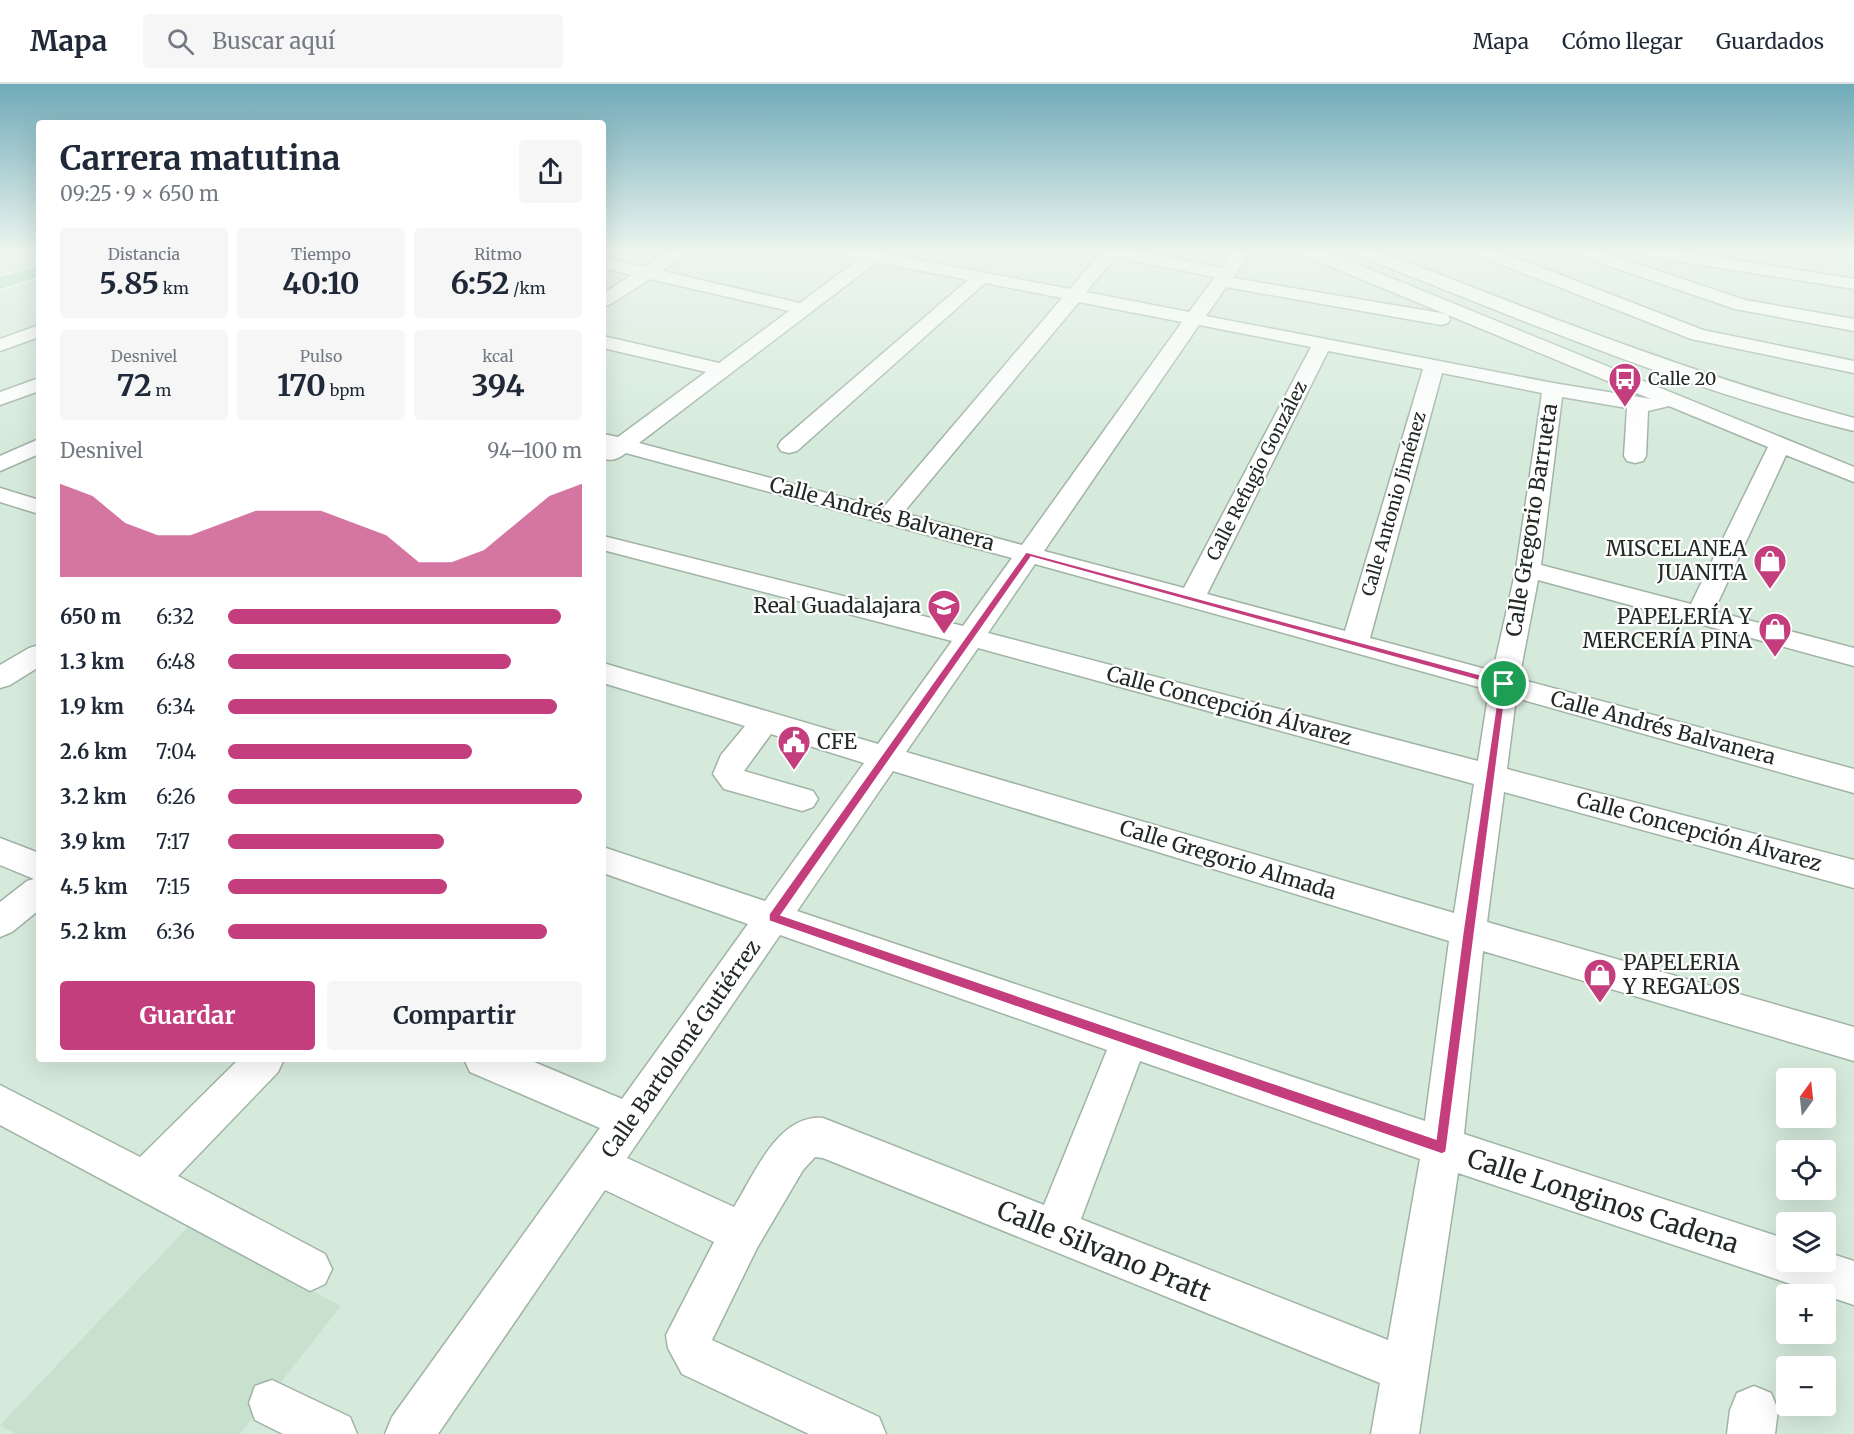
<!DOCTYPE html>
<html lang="es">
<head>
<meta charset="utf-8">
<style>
  :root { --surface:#fff; --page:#f6f6f7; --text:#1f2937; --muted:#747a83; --line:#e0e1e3; --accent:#c43d7c }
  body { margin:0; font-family:Merriweather,serif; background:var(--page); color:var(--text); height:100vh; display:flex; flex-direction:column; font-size:22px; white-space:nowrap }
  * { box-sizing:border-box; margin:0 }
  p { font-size:20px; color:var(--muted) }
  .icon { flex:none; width:33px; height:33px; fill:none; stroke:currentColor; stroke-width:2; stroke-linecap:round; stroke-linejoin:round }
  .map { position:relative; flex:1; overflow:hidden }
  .side { position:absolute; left:36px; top:36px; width:570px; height:942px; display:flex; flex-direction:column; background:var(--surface); border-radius:6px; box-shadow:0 6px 24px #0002 }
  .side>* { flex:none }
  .needle { width:39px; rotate:15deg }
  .controls { position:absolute; left:1776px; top:984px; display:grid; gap:12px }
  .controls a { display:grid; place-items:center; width:60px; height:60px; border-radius:6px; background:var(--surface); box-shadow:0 6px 24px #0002; font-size:30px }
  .pin { position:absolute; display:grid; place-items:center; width:51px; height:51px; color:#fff; margin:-26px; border:3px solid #fff; border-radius:50%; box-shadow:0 2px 6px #0007 }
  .round { display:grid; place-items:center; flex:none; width:63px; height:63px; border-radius:6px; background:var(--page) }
  .head { display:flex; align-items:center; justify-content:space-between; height:102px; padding:0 24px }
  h1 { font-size:33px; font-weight:700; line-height:45px }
  .figures { display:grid; grid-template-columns:repeat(3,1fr); gap:9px; height:102px; padding:6px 24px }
  .figures div { display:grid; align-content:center; border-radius:6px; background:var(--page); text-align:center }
  .figures b { font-size:30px; font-weight:700 }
  .figures small { font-size:16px; font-weight:400 }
  .figures p { font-size:16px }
  .chart { height:168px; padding:12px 24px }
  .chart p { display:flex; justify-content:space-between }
  .chart svg { width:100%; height:108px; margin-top:6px; fill:var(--accent); opacity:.7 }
  .cta { display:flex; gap:12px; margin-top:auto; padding:12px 24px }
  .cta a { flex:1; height:69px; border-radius:6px; background:var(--accent); color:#fff; font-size:24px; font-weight:700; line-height:69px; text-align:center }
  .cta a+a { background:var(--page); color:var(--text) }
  ul { padding:0 24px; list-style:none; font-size:20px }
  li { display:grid; grid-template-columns:96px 72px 1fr; align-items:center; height:45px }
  li i { height:15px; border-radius:8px; background:var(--accent) }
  header { display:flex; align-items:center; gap:36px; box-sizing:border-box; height:84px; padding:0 30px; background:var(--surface); border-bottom:2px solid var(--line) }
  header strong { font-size:28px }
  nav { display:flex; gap:33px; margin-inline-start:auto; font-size:21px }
  .search { width:420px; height:54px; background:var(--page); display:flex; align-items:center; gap:15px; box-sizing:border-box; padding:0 21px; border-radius:6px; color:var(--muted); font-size:22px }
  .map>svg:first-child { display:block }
  .built { fill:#c7e1ce }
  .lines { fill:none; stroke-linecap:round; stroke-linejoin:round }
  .minor-casing { stroke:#a0b3a5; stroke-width:3 }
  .major-casing { stroke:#fff; stroke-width:3 }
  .minor { fill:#fff; fill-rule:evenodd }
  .major { fill:#a0d7b3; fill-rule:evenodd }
  .route { fill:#c43d7c; stroke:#fff; stroke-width:1.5; fill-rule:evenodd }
  .labels { text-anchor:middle; stroke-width:4.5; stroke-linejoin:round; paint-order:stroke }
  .far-poi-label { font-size:18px; fill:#232a25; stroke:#fff; text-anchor:start }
  .far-street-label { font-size:18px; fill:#232a25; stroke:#fff }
  .street-label { font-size:21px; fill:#232a25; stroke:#fff }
  .poi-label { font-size:21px; fill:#232a25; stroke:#fff; text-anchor:end }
  .near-street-label { font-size:26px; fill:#232a25; stroke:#fff }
</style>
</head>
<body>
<header>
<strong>Mapa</strong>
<div class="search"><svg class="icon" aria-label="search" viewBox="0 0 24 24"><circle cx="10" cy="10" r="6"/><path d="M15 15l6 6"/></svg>Buscar aquí</div>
<nav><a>Mapa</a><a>Cómo llegar</a><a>Guardados</a></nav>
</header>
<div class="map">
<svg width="1854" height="1350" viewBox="0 0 1854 1350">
  <rect width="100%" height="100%" fill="#d6eadc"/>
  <path class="built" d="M189,1142l152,80 -101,128h-225l-15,-9z"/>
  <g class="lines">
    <g class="minor-casing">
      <g id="minor">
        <path d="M670,167h20l-28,20 138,32 60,-45 -18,-3 -2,-4h49l-2,3 183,35 32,-38h36l83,17 12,-17h17l-17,27 208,35 7,2 2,4 -2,4 -7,2 -215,-38 -20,29 347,67 98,16 -348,-144 -2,-4h24l529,216v15l-68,-27 -72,156 140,37v18l-316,-86 -19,99 335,90v24l-338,-95 -9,71 347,91v28l-350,-96 -17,130 367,105v34l-371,-110 -19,183 322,105v23h40v-10l28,9v44l-396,-132 -39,261h-48l9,-51 -557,-225 -8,-1 -12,13 -46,78 -45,92 167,77 7,17h-77l-127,-60 -14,-26 -2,-13 48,-93 -109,-52 -167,244h-53l7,-17 208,-289 -130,-56 -6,-13h63l95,40 126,-175 -145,-51v-26l162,54 99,-138 -93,-29 -27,37 69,20 5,8 -5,8 -11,4 -78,-22 -11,-15 8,-19 24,-29 -142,-43v-20l275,81 74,-103 -349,-91v-14l360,90 49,-68 -386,-105c-8,6 -13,8 -23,6l2,-12h-2v-13l15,3 88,-65 -103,-24v-12l116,27 70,-52 -139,-32 -41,26 -6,1v-13l29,-18 -29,-7v-10l41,9zM1116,173l99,20 -26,35 -103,-20zM877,178l91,18 -187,161 -3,5 3,5 8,2 8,-2 188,-168 77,15 -179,210 -244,-65zM1079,218l103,20 -160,223 -119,-32zM1199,241l112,22 -127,241 -140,-37zM1328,267l95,18 -78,262 -138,-37zM1442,289l100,20 -26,176 -23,102 -123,-33zM1562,313l65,11 -3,48 3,5 8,2 8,-2 3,-5 2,-45 21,-5 99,41 -77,157 -150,-39zM1035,480l454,126 -11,71 -490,-128zM978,564l496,136 -20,129 -548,-161zM893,687l556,170 -24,180 -628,-210zM780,851l327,115 -63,155 -221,-87c-45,-4 -69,57 -89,89l-107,-49zM1140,977l280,98 -32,181 -307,-121z"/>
        <path d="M1355,167h24c157,61 312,123 475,167v13c-171,-42 -334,-112 -497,-176z"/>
        <path d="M1475,167h24l204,79 151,31v12l-163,-34 -214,-84z"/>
        <path d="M1575,167h25l145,49 109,19v12l-119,-22 -158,-54z"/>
        <path d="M1636,167h43l175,28v10l-210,-33z"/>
        <path d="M39,241v12l-39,14v-12z"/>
        <path d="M39,294v13l-39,14v-13z"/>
        <path d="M39,355v15l-39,17v-15z"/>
        <path d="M0,404l39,12v14l-39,-12z"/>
        <path d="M39,561v22l-29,18 -10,3v-23l29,-17z"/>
        <path d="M0,754l39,15v57l-27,22 -12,5v-35l27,-21 7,-2 -34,-14z"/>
        <path d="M239,975h45l-6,13 -100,104 147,78 7,15 -7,15 -15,7 -310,-166v-40l140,72z"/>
        <path d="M272,1296l78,37 7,17h-74l-28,-14 -6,-17 6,-17z"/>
        <path d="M1754,1302l17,7 7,17 -3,24h-48l3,-24 7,-17z"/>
      </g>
    </g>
    <g class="major-casing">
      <path id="major" d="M39,181v12l-39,12v-12z"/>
    </g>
    <use href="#minor" class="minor"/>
    <use href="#major" class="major"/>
  </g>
  <linearGradient id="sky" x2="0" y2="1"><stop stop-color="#6faab8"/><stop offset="0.47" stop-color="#edf6ef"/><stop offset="1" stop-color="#edf6ef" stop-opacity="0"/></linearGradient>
  <rect width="1854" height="356" fill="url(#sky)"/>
  <path class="route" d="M1026,468l481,130 -61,470 -4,2 -673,-233v-7zM1031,473l468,129 -36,246 -27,207 -655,-224z"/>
  <defs>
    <g id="bus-pin" transform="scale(1.725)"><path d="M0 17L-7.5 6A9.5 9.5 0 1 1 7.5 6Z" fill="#c43d7c" stroke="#fff"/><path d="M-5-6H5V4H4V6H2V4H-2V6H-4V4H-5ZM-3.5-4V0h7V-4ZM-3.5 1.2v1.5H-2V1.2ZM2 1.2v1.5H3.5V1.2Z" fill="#fff"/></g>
    <g id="shop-pin" transform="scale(1.725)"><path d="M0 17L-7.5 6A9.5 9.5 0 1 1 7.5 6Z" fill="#c43d7c" stroke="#fff"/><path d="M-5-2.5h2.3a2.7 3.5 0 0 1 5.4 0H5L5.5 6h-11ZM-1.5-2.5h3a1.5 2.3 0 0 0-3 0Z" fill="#fff"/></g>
    <g id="school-pin" transform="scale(1.725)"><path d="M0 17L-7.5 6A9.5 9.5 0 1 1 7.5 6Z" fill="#c43d7c" stroke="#fff"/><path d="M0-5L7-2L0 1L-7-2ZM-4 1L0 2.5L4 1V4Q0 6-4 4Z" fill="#fff"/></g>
    <g id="civic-pin" transform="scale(1.725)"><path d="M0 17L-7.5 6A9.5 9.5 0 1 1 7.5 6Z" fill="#c43d7c" stroke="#fff"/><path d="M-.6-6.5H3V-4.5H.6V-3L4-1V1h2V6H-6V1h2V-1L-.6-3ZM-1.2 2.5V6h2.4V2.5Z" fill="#fff"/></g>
  </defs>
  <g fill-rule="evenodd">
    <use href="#bus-pin" x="1625" y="295"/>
    <use href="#shop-pin" x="1770" y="477"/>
    <use href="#school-pin" x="944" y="522"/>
    <use href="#shop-pin" x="1775" y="545"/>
    <use href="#civic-pin" x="794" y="658"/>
    <use href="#shop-pin" x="1600" y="891"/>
  </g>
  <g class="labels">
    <g class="far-poi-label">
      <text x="1648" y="301">Calle 20</text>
    </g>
    <g class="far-street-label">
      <text transform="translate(1257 387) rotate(-63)" y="6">Calle Refugio González</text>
      <text transform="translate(1394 420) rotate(-74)" y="6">Calle Antonio Jiménez</text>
    </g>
    <g class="street-label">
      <text transform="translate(882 430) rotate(15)" y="7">Calle Andrés Balvanera</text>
      <text transform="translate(1532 436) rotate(-81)" y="7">Calle Gregorio Barrueta</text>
      <text transform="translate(1229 622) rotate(15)" y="7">Calle Concepción Álvarez</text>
      <text transform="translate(1663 644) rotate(15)" y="7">Calle Andrés Balvanera</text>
      <text transform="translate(1699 748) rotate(15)" y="7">Calle Concepción Álvarez</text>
      <text transform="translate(1228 776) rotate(17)" y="7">Calle Gregorio Almada</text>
      <text transform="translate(681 965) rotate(-55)" y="7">Calle Bartolomé Gutiérrez</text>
    </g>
    <g class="poi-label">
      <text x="1747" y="472">MISCELANEA<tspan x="1747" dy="24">JUANITA</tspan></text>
      <text x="921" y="529">Real Guadalajara</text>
      <text x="1752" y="540">PAPELERÍA Y<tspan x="1752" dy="24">MERCERÍA PINA</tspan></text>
      <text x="817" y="665" text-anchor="start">CFE</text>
      <text x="1623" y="886" text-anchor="start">PAPELERIA<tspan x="1623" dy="24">Y REGALOS</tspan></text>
    </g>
    <g class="near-street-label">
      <text transform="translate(1603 1117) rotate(18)" y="9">Calle Longinos Cadena</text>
      <text transform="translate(1104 1167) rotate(22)" y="9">Calle Silvano Pratt</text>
    </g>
  </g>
</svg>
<div class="controls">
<a><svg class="needle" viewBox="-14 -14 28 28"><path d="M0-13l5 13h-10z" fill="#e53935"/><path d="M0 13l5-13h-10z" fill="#747a83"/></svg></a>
<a><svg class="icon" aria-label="locate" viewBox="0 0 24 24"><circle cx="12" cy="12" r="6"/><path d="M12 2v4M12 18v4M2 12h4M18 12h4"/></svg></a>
<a><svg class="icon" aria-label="layers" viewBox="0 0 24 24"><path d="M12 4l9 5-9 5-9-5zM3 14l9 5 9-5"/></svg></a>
<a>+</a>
<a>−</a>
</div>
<div class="pin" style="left:1504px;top:600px;background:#1e9e55"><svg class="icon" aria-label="arrive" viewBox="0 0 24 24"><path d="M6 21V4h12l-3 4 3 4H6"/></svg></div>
<section class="side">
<div class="head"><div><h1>Carrera matutina</h1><p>09:25 · 9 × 650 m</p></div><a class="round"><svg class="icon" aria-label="share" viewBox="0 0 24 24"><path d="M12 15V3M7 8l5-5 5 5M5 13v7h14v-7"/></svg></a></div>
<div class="figures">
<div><p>Distancia</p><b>5.85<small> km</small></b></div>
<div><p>Tiempo</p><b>40:10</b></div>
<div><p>Ritmo</p><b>6:52<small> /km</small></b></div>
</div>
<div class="figures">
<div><p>Desnivel</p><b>72<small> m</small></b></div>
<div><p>Pulso</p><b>170<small> bpm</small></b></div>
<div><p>kcal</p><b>394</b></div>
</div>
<div class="chart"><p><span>Desnivel</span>94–100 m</p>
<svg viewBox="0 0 160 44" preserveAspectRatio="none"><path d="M0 44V6L10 11L20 22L30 27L40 27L50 22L60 17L70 17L80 17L90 22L100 27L110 38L120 38L130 33L140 22L150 11L160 6V44z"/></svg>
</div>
<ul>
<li><b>650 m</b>6:32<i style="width:94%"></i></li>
<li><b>1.3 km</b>6:48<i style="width:80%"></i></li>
<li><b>1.9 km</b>6:34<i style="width:93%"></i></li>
<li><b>2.6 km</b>7:04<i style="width:69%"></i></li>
<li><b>3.2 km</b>6:26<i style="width:100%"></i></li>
<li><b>3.9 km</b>7:17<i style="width:61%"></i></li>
<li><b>4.5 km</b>7:15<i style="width:62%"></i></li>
<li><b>5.2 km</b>6:36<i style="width:90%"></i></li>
</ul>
<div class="cta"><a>Guardar</a><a>Compartir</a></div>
</section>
</div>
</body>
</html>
